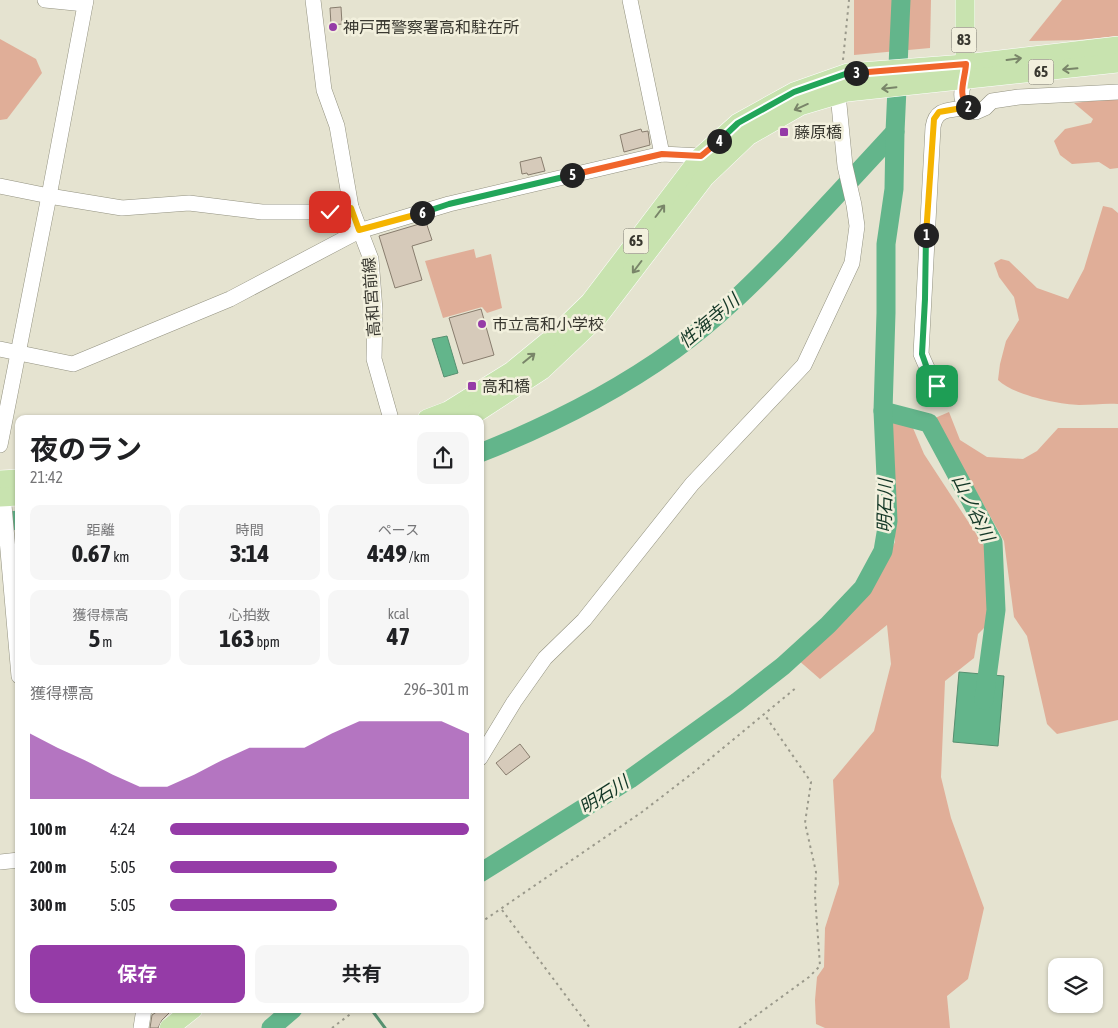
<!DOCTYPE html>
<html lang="ja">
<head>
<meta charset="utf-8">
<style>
  :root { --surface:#fff; --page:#f6f6f6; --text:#202124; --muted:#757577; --accent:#953ba7 }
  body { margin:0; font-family:"Asap Condensed","Noto Sans JP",sans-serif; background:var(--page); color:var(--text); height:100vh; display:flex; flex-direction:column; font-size:19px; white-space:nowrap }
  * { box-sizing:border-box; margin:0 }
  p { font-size:16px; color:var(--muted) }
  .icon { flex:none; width:28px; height:28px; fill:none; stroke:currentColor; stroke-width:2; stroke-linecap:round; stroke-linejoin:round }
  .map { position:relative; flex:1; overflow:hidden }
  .sheet { position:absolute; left:15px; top:415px; width:469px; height:598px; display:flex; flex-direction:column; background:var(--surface); border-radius:10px; box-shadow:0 1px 4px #0004 }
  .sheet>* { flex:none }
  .controls { position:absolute; left:1048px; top:958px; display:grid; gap:10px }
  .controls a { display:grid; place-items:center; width:55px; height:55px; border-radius:10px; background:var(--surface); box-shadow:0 1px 4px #0004; font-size:25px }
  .pin { position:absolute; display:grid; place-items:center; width:42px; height:42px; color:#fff; margin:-21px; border-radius:10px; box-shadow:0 2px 8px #0006 }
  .km { position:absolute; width:25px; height:25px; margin:-12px; border-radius:50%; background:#222; color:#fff; font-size:14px; line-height:25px; text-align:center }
  .round { display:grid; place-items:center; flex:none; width:52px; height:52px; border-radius:10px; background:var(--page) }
  .head { display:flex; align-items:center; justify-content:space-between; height:85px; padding:0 15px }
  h1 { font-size:28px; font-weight:700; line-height:38px }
  .metrics { display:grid; grid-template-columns:repeat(3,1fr); gap:8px; height:85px; padding:5px 15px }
  .metrics div { display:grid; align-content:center; border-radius:10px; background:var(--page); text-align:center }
  .metrics b { font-size:25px; font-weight:700 }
  .metrics small { font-size:14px; font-weight:400 }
  .metrics p { font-size:14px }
  .chart { height:140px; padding:10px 15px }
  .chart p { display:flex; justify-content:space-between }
  .chart svg { width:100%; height:90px; margin-top:5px; fill:var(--accent); opacity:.7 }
  .primary-button { display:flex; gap:10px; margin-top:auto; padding:10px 15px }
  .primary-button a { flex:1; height:58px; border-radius:10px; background:var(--accent); color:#fff; font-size:20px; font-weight:700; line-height:58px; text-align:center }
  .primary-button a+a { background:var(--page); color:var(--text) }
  ul { padding:0 15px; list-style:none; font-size:16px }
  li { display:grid; grid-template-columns:80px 60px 1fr; align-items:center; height:38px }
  li i { height:12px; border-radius:6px; background:var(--accent) }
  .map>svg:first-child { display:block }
  .green { fill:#e0ae98 }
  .water { fill:#63b58b; stroke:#569070 }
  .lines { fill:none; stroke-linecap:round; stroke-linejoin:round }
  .stream { stroke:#569070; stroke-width:3 }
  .river { stroke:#63b58b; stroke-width:19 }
  .building { fill:#d6caba; stroke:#887d6e }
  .minor-casing { stroke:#939280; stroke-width:16 }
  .major-casing { stroke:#fff; stroke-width:20 }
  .path { stroke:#9a998b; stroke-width:2; stroke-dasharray:2.5 4; stroke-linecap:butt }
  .minor { stroke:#fff; stroke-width:15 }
  .major { stroke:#c8e3af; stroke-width:19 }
  .oneway { stroke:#798569 }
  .split-1-casing { stroke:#fff; stroke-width:10 }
  .split-2-casing { stroke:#fff; stroke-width:10 }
  .split-3-casing { stroke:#fff; stroke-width:10 }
  .split-4-casing { stroke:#fff; stroke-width:10 }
  .split-5-casing { stroke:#fff; stroke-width:10 }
  .split-6-casing { stroke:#fff; stroke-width:10 }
  .split-7-casing { stroke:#fff; stroke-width:10 }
  .split-1 { stroke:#22a559; stroke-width:6 }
  .split-2 { stroke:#f5b400; stroke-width:6 }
  .split-3 { stroke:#f0652b; stroke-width:6 }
  .split-4 { stroke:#22a559; stroke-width:6 }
  .split-5 { stroke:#f0652b; stroke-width:6 }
  .split-6 { stroke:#22a559; stroke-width:6 }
  .split-7 { stroke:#f5b400; stroke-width:6 }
  .poi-dot { fill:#953ba7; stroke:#f2f0dd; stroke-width:2 }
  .labels { text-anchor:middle; stroke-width:5; stroke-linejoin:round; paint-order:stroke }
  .shield { fill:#f2f0dd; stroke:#706f64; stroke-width:1 }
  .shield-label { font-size:15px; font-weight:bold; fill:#393830 }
  .poi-label { font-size:16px; fill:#393830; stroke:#f2f0dd; text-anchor:start }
  .street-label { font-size:16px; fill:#393830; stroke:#f2f0dd }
  .water-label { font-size:18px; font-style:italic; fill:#133726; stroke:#f2f0dd }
</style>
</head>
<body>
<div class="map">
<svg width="1118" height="1028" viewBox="0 0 1118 1028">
  <rect width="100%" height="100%" fill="#e5e3d0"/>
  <g class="green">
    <path d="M854,0h77l-1,48 -76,7z"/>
    <path d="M1062,0h56v36l-40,4 -49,1z"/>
    <path d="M0,39l36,20 6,14 -35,46 -7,1z"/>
    <path d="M1118,98v70l-8,1 -11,-7 -27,2 -12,-9 -6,-14 11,-12 26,-6 2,-4 -19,-16z"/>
    <path d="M1103,206l9,2 6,5v191c-13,-1 -26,1 -39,1 -21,-1 -66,-10 -81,-25l2,-16 6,-23 13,-21 -5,-23 -15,-20 -5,-14 7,-4 8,2 28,27 31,11 16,-30z"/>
    <path d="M474,249l2,9 15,-4 11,54 -15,5 -5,-6 -39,11 -18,-57z"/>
    <path d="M949,412l11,28 27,17 36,2 14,-8 21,-23h60v292l-61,14 -10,-10 -20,-88 -13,-19 -10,-76 -69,-123z"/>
    <path d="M892,420l21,8 11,26 64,98 -1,73 -9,9 -4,24 -29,23 -4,96 10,41 33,90 -16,71 -21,17 3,32h-125l-9,-4 -1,-24 2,-23 7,-10 1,-39 14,-44 -6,-104 41,-49 17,-67 -4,-39 -67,54 -23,-20 76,-73 22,-44z"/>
  </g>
  <g class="water">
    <path d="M447,336l11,37 -14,4 -12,-38z"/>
    <path d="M959,672l45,4 -6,70 -45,-4z"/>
  </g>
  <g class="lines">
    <path class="stream" d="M371,1009l14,19"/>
    <g class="river">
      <path d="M883,411l46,12 64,119 3,68 -12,90"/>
      <path d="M480,453c68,-27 134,-60 194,-103 42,-30 79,-67 115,-104 36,-38 71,-76 106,-114"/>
      <path d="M0,522l19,-2"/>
      <path d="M480,873l150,-94 107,-77 46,-36 45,-41 35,-37 20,-37 5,-30 -5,-110 3,-98v-69l8,-55 1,-57 6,-132"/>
      <path d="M271,1028l22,-19"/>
    </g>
  </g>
  <g class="building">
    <path d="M341,7l1,17 -11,1 -1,-17z"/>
    <path d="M641,129l1,3 6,-1 2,14 -26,7 -4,-17z"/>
    <path d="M541,157l4,14 -17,4 -1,-2 -5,1 -2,-12z"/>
    <path d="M426,222l6,18 -20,6 10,34 -27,8 -16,-52z"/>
    <path d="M481,309l13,46 -31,9 -14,-46z"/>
    <path d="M520,744l10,13 -24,18 -10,-12z"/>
    <path d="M161,1009h5l3,4 -7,7 -4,8h-8l2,-13z"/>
  </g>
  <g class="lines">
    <g class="minor-casing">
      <g id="minor">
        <path d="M45,0l40,4"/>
        <path d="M313,0l11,90 13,36 14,81 20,52 4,51 -1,49 17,60"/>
        <path d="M630,0l32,154"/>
        <path d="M965,80c-6,16 -5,23 11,32l9,-4 7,-7 27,-4 99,-5"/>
        <path d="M0,186l49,10 73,12 67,-5 73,9h67l22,-5"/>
        <path d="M0,349l73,15 157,-65 129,-68 90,-27 213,-50 39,2"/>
        <path d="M948,399c-13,-13 -20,-28 -27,-45l12,-227c3,-20 18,-16 35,-20"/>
        <path d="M0,445l49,-249 37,-196"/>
        <path d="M0,497l4,8 15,171"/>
        <path d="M480,758l34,-56 31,-44 39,-38 108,-136 112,-119 48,-102 5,-37 -3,-21 -9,-39 -7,-72"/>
        <path d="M0,862l19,-2"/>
        <path d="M141,1028l3,-19"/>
      </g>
    </g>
    <g class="major-casing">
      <g id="major">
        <path d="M965,76v-76"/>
        <path d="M427,419l21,-8 64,-40 45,-37 33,-32 111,-146 37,-33 56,-31 54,-19 117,-9 153,-18"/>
        <path d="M465,419l11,-6 66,-43 56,-53 107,-140 43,-41 52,-30 47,-14 271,-29"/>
        <path d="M0,480l19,-1"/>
        <path d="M0,497l19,-1"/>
        <path d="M169,1028l24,-19"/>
      </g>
    </g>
    <g class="path">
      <path d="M843,60l6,-60"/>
      <path d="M502,910l88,118"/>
      <path d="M480,923l162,-111 52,-40 103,-85"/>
      <path d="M332,1028l25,-19"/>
      <path d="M739,1028l70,-51 11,-11 -5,-70 1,-24 -11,-49 6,-41 -47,-68"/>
    </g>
    <use href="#minor" class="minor"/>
    <use href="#major" class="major"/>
  </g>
  <defs><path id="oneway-shaft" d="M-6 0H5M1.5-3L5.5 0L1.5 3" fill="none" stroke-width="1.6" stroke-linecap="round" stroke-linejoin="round" transform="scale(1.25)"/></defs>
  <g class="oneway">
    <use href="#oneway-shaft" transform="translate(1014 59) rotate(-7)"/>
    <use href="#oneway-shaft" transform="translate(1070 69) rotate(175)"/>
    <use href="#oneway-shaft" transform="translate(889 88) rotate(174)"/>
    <use href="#oneway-shaft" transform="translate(801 107) rotate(156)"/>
    <use href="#oneway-shaft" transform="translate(660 211) rotate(-53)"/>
    <use href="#oneway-shaft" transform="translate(637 267) rotate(127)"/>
    <use href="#oneway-shaft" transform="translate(529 358) rotate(-39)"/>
  </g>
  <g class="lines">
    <g class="split-1-casing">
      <path id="split-1" d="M926,235l-1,64 -3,55 6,17 9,15"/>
    </g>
    <g class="split-2-casing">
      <path id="split-2" d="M926,235l8,-116 5,-7 29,-5"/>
    </g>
    <g class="split-3-casing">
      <path id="split-3" d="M856,73l110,-9c-1,16 -9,30 2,43"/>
    </g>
    <g class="split-4-casing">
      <path id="split-4" d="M719,141l19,-18 56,-31 54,-19h8"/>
    </g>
    <g class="split-5-casing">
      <path id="split-5" d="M572,175l90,-21 39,2 18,-15"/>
    </g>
    <g class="split-6-casing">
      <path id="split-6" d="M422,213l27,-9 123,-29"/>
    </g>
    <g class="split-7-casing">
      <path id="split-7" d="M330,212l21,-4 8,22 63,-17"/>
    </g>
    <use href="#split-1" class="split-1"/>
    <use href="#split-2" class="split-2"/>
    <use href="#split-3" class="split-3"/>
    <use href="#split-4" class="split-4"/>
    <use href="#split-5" class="split-5"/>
    <use href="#split-6" class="split-6"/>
    <use href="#split-7" class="split-7"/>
  </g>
  <g class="poi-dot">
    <circle cx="333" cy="27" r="5"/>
    <rect x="779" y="127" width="10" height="10" rx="2.5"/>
    <circle cx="482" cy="324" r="5"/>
    <rect x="467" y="381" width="10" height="10" rx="2.5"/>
  </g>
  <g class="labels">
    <g class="shield">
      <rect x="951.5" y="27.5" width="25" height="25" rx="4"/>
      <rect x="1028.5" y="59.5" width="25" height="25" rx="4"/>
      <rect x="623.5" y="228.5" width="25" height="25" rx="4"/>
    </g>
    <g class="shield-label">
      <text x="964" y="45">83</text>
      <text x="1041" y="77">65</text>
      <text x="636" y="246">65</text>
    </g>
    <g class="poi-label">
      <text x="343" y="33">神戸西警察署高和駐在所</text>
      <text x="794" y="138">藤原橋</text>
      <text x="492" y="330">市立高和小学校</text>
      <text x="482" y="392">高和橋</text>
    </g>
    <g class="street-label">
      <text transform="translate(371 297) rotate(-94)" y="6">高和宮前線</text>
    </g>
    <g class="water-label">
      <text transform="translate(709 321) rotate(-40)" y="6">性海寺川</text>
      <text transform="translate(885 506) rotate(-89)" y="6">明石川</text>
      <text transform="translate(973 508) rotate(64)" y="6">山ノ谷川</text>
      <text transform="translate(604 795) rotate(-32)" y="6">明石川</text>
    </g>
  </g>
</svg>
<div class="controls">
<a><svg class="icon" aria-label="layers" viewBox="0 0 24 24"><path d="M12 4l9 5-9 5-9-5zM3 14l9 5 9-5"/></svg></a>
</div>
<div class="pin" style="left:937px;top:386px;background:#1e9e55"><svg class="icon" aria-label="arrive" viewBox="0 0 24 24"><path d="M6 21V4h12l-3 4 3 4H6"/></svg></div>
<div class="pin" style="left:330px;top:212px;background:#d93025"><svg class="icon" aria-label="check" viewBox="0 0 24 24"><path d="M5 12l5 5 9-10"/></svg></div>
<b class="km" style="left:926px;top:235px">1</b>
<b class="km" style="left:968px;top:107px">2</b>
<b class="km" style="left:856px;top:73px">3</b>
<b class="km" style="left:719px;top:141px">4</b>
<b class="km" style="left:572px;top:175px">5</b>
<b class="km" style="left:422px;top:213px">6</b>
<section class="sheet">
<div class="head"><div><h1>夜のラン</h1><p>21:42</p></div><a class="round"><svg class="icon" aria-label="share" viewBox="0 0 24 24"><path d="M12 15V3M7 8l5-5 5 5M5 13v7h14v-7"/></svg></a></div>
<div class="metrics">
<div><p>距離</p><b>0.67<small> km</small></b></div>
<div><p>時間</p><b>3:14</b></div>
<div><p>ペース</p><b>4:49<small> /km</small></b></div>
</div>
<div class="metrics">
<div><p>獲得標高</p><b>5<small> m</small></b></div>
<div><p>心拍数</p><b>163<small> bpm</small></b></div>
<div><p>kcal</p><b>47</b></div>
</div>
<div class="chart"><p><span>獲得標高</span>296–301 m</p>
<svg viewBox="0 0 160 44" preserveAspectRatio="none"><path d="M0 44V12L10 19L20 25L30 32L40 38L50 38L60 32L70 25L80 19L90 19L100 19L110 12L120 6L130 6L140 6L150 6L160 12V44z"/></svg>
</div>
<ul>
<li><b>100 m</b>4:24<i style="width:100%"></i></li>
<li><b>200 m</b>5:05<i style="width:56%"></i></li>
<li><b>300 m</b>5:05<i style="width:56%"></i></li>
</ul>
<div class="primary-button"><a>保存</a><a>共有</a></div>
</section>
</div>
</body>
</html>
